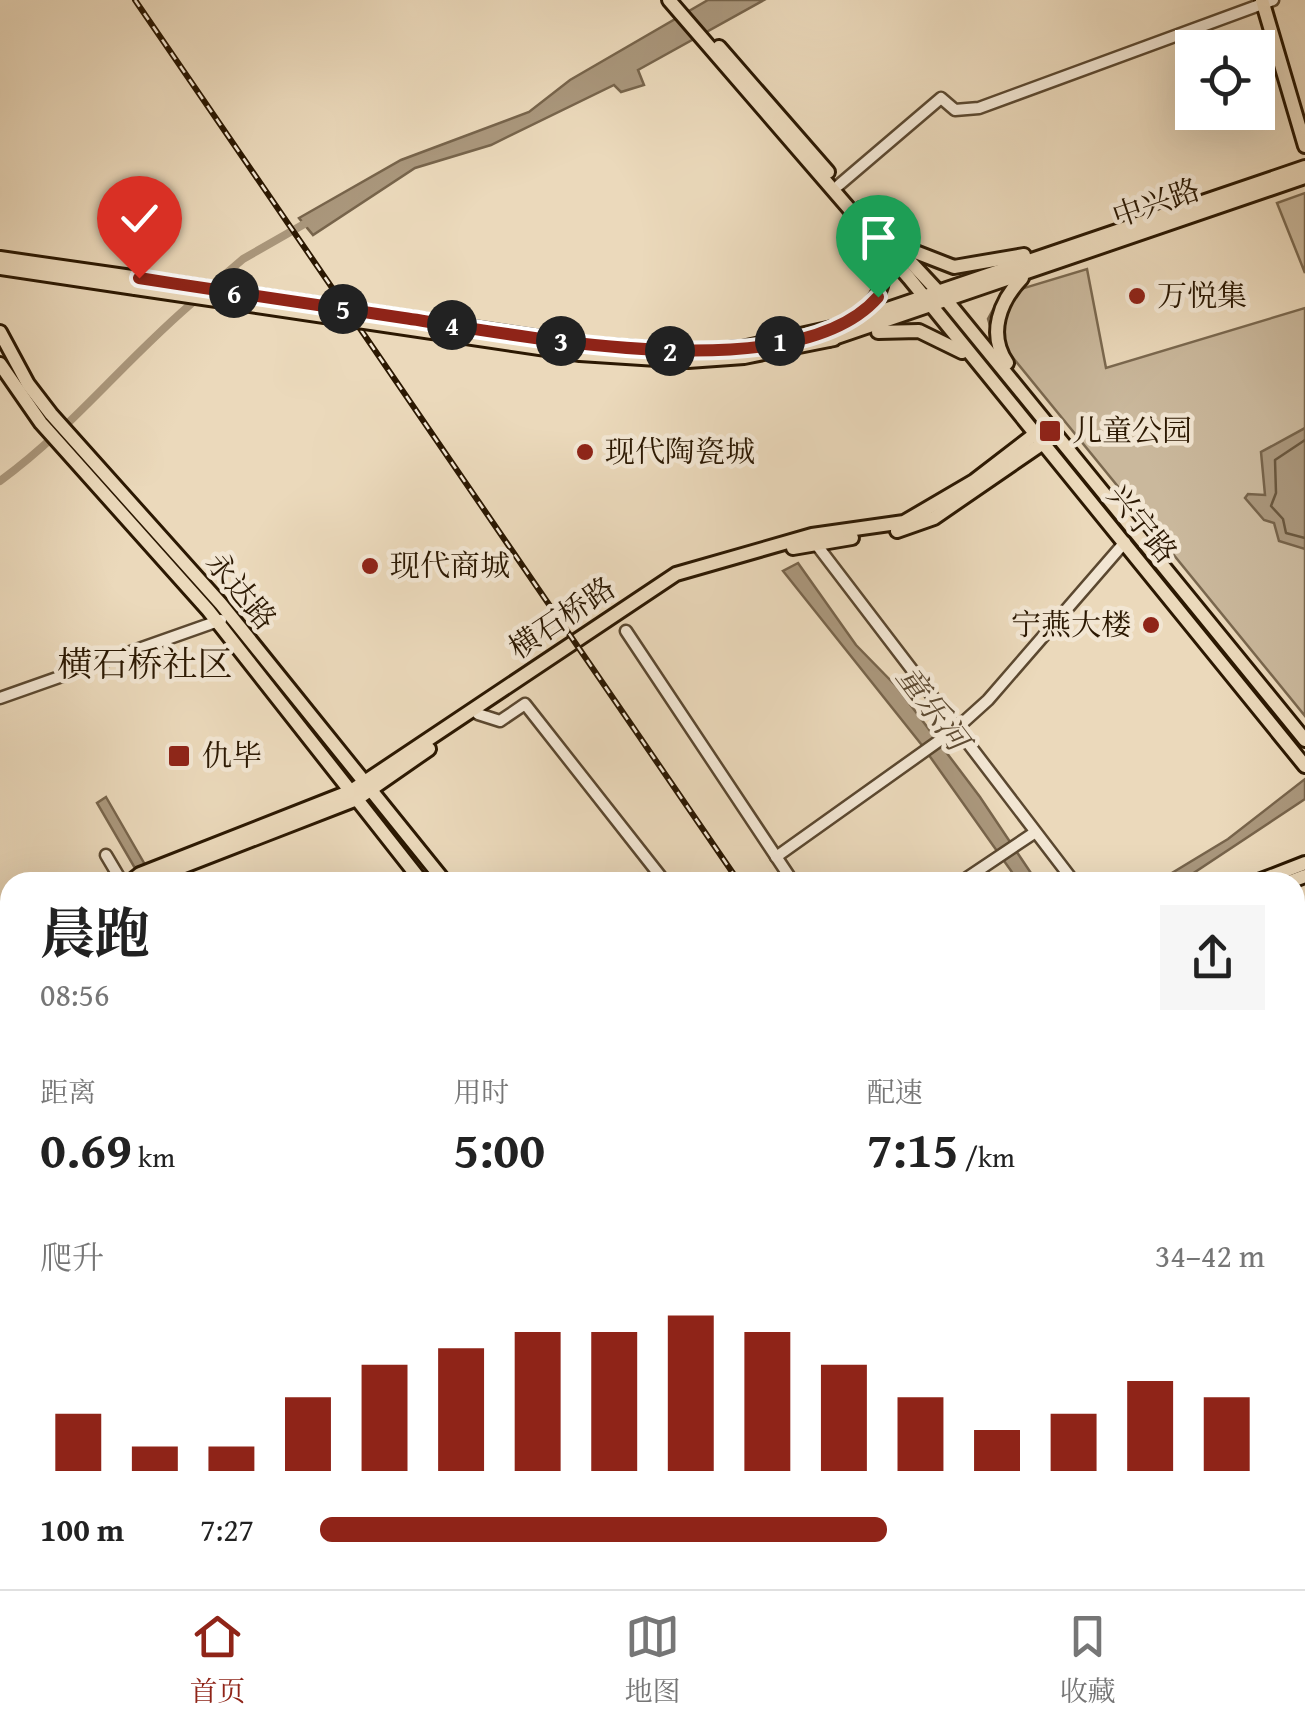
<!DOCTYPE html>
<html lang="zh">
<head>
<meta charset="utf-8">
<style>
  :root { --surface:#fff; --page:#f6f6f6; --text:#222; --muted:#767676; --line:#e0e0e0; --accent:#8f2418 }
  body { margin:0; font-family:"Gentium Book Plus","Noto Serif SC",serif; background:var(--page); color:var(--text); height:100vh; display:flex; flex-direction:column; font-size:38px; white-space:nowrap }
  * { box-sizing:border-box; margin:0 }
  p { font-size:32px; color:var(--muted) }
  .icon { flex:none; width:55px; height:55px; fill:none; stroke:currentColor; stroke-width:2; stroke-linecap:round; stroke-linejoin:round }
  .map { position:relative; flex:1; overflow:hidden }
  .side { position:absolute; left:0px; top:872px; width:1305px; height:718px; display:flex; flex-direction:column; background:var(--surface); border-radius:30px 30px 0 0; box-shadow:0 10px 40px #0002 }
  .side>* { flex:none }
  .controls { position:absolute; left:1175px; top:30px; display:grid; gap:20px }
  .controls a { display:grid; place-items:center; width:100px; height:100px; border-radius:0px; background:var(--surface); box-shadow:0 10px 40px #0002; font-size:50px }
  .pin { position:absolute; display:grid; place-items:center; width:85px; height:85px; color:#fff; margin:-102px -42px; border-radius:50% 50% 50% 0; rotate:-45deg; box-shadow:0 0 10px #0007 }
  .pin .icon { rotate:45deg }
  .km { position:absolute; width:50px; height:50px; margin:-25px; border-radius:50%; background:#222; color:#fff; font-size:28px; line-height:50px; text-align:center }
  .round { display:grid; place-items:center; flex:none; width:105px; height:105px; border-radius:0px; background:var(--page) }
  .head { display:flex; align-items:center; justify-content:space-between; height:170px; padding:0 40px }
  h1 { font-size:55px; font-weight:700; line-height:75px }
  .stats { display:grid; grid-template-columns:repeat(3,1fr); gap:15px; height:170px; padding:10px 40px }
  .stats div { display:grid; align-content:center }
  .stats b { font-size:50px; font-weight:700 }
  .stats small { font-size:28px; font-weight:400 }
  .stats p { font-size:28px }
  .chart { height:280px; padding:20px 40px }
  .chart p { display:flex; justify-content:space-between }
  .chart svg { width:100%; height:180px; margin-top:10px; stroke:var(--accent); stroke-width:6 }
  ul { padding:0 40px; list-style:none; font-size:32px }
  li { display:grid; grid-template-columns:160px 120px 1fr; align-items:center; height:75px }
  li i { height:25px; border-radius:12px; background:var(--accent) }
  .tabs { display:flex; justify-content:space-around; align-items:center; height:140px; border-top:2px solid var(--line); background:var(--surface); font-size:28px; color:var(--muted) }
  .tabs a { display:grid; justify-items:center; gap:5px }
  .tabs .current { color:var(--accent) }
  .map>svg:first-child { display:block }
  .green { fill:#cab89c; stroke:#7a684f; stroke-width:2.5 }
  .water { fill:#aa977c; stroke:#77644b; stroke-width:2.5 }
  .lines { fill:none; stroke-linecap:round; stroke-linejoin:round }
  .shore { stroke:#6a583f; stroke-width:2.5 }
  .canal { stroke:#aa977c; stroke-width:8 }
  .minor-casing { stroke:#5b4830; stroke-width:15 }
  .major-casing { stroke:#2b1802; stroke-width:18 }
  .highway-casing { stroke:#2b1802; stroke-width:19 }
  .minor { stroke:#f2e6d3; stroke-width:10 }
  .major { stroke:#ebd9bb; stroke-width:12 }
  .highway { stroke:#ebd9bb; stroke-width:14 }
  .rail-casing { stroke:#2b1802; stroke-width:6 }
  .rail { stroke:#f2e6d3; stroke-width:2.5; stroke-dasharray:8; stroke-linecap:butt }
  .major-bridge-casing { stroke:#2b1802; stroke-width:18; stroke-linecap:butt }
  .major-bridge { stroke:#ebd9bb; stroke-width:12 }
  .route-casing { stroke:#fff; stroke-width:20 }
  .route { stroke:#8f2418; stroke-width:12 }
  .poi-dot { fill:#8f2418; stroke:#f2e6d3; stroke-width:4 }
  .labels { text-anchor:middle; stroke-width:9; stroke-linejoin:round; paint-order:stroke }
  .street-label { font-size:30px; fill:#2b1802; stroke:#f2e6d3 }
  .poi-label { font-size:30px; fill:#2b1802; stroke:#f2e6d3; text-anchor:start }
  .water-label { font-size:32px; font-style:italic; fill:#5e4b33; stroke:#f2e6d3 }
  .quarter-label { font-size:35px; fill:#2b1802; stroke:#f2e6d3 }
</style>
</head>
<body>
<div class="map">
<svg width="1305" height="1589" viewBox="0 0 1305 1589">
  <rect width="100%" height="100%" fill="#ebd9bb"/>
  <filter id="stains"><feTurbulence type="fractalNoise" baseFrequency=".002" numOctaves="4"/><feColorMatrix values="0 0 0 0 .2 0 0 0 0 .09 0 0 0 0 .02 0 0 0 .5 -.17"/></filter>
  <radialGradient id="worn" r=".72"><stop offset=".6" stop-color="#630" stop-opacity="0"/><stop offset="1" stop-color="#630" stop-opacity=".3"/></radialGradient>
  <g class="green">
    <path d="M1305,193v80l-28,-70z"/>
    <path d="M1087,269l19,99 199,-60v408l-313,-384 -4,-13 13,-24z"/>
    <path d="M0,1051h10v127l-10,3z"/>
    <path d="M0,1332l10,19v46l-10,2z"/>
    <path d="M64,1580h86l6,9h-88z"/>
  </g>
  <g class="water">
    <path d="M708,0h56l-126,70 6,15 -23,7 -7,-7 -123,60 -76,23 -102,67 -14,-17 102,-58 128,-48 41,-32z"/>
    <path d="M1305,428v121l-26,-8 -5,-18 -10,-3 -19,-22 3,-4 17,1 -4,-43z"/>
    <path d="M798,563l58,82 41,42 83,110 57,85h-18l-98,-138 -138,-173z"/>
    <path d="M1305,779v20l-125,83h-23l71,-43z"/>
    <path d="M106,797l49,85h-12l-46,-79z"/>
  </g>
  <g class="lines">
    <path class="shore" d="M1305,440l-30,20 1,33 -5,13 12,13 3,14 19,5"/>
    <g class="canal">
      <path d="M208,289l35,-30 70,-40"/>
      <path d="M0,481c73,-53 128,-125 198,-183"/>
      <path d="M0,1417l10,-1"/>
    </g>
    <g class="minor-casing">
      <g id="minor">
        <path d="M839,185l102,-87 14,12 24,-2 294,-108"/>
        <path d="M816,544l258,338"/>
        <path d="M626,631l167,251"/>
        <path d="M0,698l221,-78"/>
        <path d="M478,714l22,7 25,-17 140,178"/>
        <path d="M106,855l16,27"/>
        <path d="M776,857l181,-129 31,-28 137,-158"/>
        <path d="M961,882l73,-49"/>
        <path d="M1295,1218l10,23"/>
        <path d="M524,1580l14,9"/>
        <path d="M882,1589l1,-9"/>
      </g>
    </g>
    <g class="major-casing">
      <g id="major">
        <path d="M669,0l240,278 396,488"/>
        <path d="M1262,0l43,146"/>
        <path d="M719,47l109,125"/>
        <path d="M861,209l86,92 358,439"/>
        <path d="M900,246l54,21 70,-12"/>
        <path d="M0,258l139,20"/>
        <path d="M0,268l135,20"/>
        <path d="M858,315c29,-21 31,-44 13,-72"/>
        <path d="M826,330l479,-163"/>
        <path d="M0,332l28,52 23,30 170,190 224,278"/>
        <path d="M878,332l41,-1 43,21"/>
        <path d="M828,340l477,-163"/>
        <path d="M688,352l54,-4 90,-20"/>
        <path d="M688,361l56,-4 90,-18"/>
        <path d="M1007,363c-20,-29 -7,-62 15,-85"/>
        <path d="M0,364l41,59 167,187 214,272"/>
        <path d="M897,531l37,-13 109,-75"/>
        <path d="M793,548l59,-10"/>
        <path d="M130,882l10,-8 211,-83 325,-217 136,-39 92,-13 70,-41 61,-47"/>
        <path d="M143,882l214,-83 72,-50"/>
        <path d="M1256,882l49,-19"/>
        <path d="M1289,882l16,-6"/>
        <path d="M0,939l10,-4"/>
        <path d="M0,1186l10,-3"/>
        <path d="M0,1199l10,-2"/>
        <path d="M0,1210l10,-3"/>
        <path d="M0,1221l10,-3"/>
        <path d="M0,1304l10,21"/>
        <path d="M1295,1488l10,-3"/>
        <path d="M1295,1506l10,-3"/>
        <path d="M174,1580l7,9"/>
        <path d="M217,1580l8,9"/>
        <path d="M962,1580l7,9"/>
        <path d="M977,1580l7,9"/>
        <path d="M1022,1589l24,-9"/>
      </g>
    </g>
    <g class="highway-casing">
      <g id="highway">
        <path d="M0,1237l10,24"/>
        <path d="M0,1277l10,20"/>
        <path d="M0,1503l10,26"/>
        <path d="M0,1543l10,25"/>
        <path d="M15,1580l3,9"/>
        <path d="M30,1580l3,9"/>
        <path d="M164,1580l5,9"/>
        <path d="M186,1580l8,9"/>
        <path d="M201,1580l8,9"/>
      </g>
    </g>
    <use href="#minor" class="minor"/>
    <use href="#major" class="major"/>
    <use href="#highway" class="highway"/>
    <g class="rail-casing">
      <g id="rail">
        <path d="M135,0l604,882"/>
        <path d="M1069,1580l6,9"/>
        <path d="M1227,1580l6,9"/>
      </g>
    </g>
    <use href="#rail" class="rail"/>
    <g class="major-bridge-casing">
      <g id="major-bridge">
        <path d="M139,278l442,66 107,8"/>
        <path d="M135,288l445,66 108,7"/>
        <path d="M1058,1589l26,-9"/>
      </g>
    </g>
    <use href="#major-bridge" class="major-bridge"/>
  </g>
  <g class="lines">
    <g class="route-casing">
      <path id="route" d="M139,278c88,14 176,27 265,40 112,16 390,75 474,-21"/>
    </g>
    <use href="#route" class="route"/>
  </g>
  <g class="poi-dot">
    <circle cx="1137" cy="296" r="10"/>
    <rect x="1038" y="419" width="24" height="24" rx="5"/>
    <circle cx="585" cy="452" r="10"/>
    <circle cx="370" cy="566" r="10"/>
    <circle cx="1151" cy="625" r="10"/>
    <rect x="167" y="744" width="24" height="24" rx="5"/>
  </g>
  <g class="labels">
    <g class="street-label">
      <text transform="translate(1156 203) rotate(-19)" y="10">中兴路</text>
      <text transform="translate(1142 524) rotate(51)" y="10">兴宁路</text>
      <text transform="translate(241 591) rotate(50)" y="10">永达路</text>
      <text transform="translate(562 618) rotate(-34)" y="10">横石桥路</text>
    </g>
    <g class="poi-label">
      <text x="1157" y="306">万悦集</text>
      <text x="1072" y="441">儿童公园</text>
      <text x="605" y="462">现代陶瓷城</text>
      <text x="390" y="576">现代商城</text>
      <text x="1131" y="635" text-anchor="end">宁燕大楼</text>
      <text x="202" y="766">仇毕</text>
    </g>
    <g class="water-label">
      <text transform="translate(933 708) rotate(53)" y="11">童乐河</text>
    </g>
    <g class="quarter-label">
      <text x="145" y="676">横石桥社区</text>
    </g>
  </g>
  <rect width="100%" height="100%" filter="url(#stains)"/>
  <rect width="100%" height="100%" fill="url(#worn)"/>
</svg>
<div class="controls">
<a><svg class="icon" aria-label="locate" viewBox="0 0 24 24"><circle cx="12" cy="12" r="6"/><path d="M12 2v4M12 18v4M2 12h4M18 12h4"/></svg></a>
</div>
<div class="pin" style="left:878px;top:297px;background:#1e9e55"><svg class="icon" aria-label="arrive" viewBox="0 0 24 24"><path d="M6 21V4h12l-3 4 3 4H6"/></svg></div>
<div class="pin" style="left:139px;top:278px;background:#d93025"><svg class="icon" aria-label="check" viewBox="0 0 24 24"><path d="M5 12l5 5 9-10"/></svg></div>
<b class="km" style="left:780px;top:341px">1</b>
<b class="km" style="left:670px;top:351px">2</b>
<b class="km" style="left:561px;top:341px">3</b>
<b class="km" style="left:452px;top:325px">4</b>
<b class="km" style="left:343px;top:309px">5</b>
<b class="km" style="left:234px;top:293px">6</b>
<section class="side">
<div class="head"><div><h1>晨跑</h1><p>08:56</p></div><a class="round"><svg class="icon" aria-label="share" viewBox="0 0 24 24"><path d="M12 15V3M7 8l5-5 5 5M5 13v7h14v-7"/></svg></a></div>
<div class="stats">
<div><p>距离</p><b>0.69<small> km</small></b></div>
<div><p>用时</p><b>5:00</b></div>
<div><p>配速</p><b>7:15<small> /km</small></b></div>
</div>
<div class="chart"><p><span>爬升</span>34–42 m</p>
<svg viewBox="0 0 160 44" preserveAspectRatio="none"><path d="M5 44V30M15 44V38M25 44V38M35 44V26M45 44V18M55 44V14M65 44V10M75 44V10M85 44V6M95 44V10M105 44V18M115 44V26M125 44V34M135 44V30M145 44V22M155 44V26"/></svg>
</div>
<ul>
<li><b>100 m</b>7:27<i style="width:60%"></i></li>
</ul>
</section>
</div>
<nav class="tabs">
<a class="current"><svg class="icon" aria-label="home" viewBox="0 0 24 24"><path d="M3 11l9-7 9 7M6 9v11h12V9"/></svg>首页</a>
<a><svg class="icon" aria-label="map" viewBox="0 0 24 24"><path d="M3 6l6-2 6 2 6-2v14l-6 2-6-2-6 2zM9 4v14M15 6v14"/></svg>地图</a>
<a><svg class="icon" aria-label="saved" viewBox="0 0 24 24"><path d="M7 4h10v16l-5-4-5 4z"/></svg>收藏</a>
</nav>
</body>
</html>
